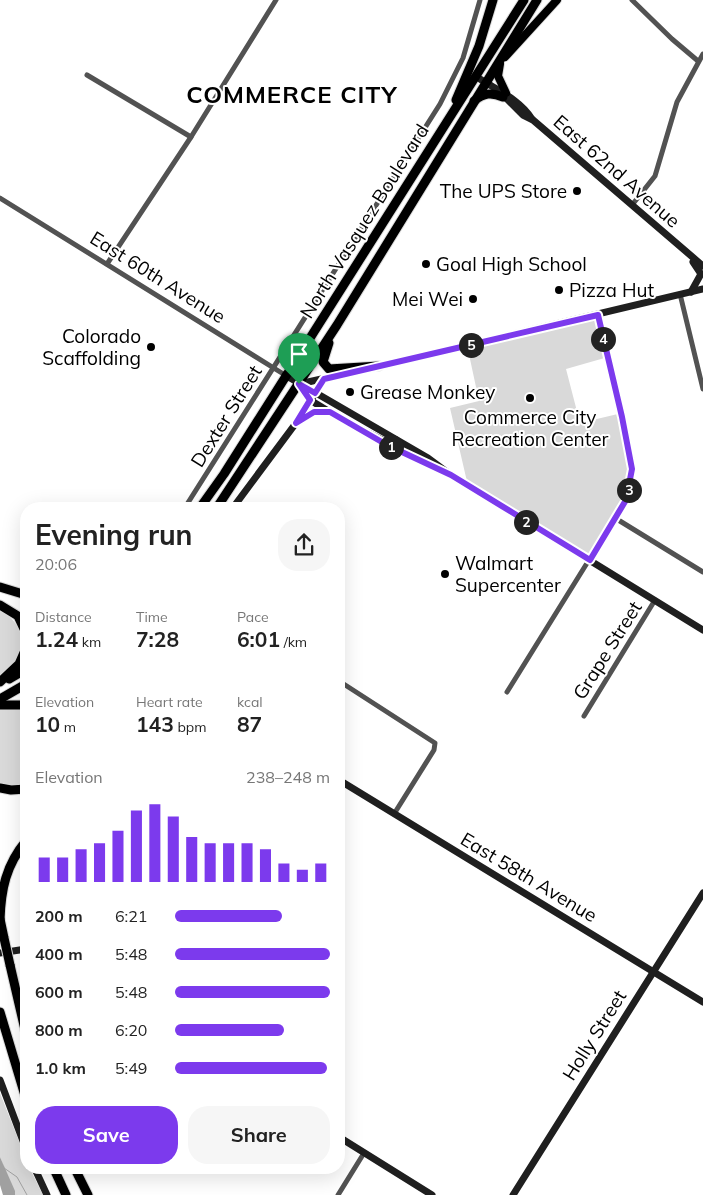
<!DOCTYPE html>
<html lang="en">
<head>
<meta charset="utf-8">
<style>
  :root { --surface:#fff; --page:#f6f6f6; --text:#222; --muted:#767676; --accent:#7c3aed }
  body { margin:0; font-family:Mulish,sans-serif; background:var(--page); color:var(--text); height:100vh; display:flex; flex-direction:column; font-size:19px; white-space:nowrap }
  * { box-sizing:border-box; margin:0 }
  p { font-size:16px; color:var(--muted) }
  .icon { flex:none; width:28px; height:28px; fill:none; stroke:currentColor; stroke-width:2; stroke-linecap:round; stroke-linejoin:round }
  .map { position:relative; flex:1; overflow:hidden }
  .drawer { position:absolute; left:20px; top:502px; width:325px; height:672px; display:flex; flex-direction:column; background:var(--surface); border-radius:20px; box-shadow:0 5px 20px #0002 }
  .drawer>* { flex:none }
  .pin { position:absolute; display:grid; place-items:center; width:42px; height:42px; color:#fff; margin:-51px -21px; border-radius:50% 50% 50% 0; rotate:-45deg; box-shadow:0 0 5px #0007 }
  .pin .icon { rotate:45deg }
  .km { position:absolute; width:25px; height:25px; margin:-12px; border-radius:50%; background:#222; color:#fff; font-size:14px; line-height:25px; text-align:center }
  .round { display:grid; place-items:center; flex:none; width:52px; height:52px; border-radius:20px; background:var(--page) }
  .head { display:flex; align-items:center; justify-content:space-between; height:85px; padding:0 15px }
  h1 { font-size:28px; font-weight:700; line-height:38px }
  .figures { display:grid; grid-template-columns:repeat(3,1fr); gap:8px; height:85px; padding:5px 15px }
  .figures div { display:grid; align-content:center }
  .figures b { font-size:21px; font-weight:700 }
  .figures small { font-size:14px; font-weight:400 }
  .figures p { font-size:14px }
  .chart { height:140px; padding:10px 15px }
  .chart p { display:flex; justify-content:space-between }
  .chart svg { width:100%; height:90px; margin-top:5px; stroke:var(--accent); stroke-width:6 }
  .primary-button { display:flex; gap:10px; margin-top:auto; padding:10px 15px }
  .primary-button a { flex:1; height:58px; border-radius:20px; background:var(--accent); color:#fff; font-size:20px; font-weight:700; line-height:58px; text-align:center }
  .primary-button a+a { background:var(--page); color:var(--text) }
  ul { padding:0 15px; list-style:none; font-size:16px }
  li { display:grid; grid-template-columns:80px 60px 1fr; align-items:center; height:38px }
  li i { height:12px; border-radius:6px; background:var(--accent) }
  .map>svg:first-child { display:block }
  .green { fill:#d9d9d9 }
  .water { fill:#a0a0a0 }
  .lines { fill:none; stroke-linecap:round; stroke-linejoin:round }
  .stream { stroke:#a0a0a0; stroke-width:1 }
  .primary-casing { stroke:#dbdbdb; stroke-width:10 }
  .highway-casing { stroke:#dbdbdb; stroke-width:11 }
  .street { stroke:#525252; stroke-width:5 }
  .secondary { stroke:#1f1f1f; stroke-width:7 }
  .primary { stroke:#000; stroke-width:8 }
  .highway { stroke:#000; stroke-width:9 }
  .highway-bridge-casing { stroke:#dbdbdb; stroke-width:11; stroke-linecap:butt }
  .highway-bridge { stroke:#000; stroke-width:9 }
  .route-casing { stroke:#fff; stroke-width:10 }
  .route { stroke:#7c3aed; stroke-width:6 }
  .poi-dot { fill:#000; stroke:#fff; stroke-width:2 }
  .labels { text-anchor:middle; stroke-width:4; stroke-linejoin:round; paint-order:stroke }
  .street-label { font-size:19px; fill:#000; stroke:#fff }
  .poi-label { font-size:19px; fill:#000; stroke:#fff; text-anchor:start }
  .district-label { font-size:24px; font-weight:bold; letter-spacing:1px; fill:#000; stroke:#fff }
</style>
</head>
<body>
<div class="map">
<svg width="703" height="1195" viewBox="0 0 703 1195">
  <rect width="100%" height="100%" fill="#fff"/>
  <g class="green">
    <path d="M598,315l10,42 -42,12 14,54 42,-10 10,46 -2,28 -41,73 -121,-74 -18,-78 29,-7 -12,-56z"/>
    <path d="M0,610c31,18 26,47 0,67z"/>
    <path d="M0,707l26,1v76l-18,2 -8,-2z"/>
    <path d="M0,1093l26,66v10h4l13,26h-28l-15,-38z"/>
  </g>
  <path class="water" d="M0,1157l15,34v4h-12l-3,-10z"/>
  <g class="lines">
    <path class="stream" d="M4,1168l13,9 10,18"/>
    <g class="primary-casing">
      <g id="primary">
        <path d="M505,57l52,-57"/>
        <path d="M500,64l-2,12 8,17"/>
      </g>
    </g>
    <g class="highway-casing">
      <g id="highway">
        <path d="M456,100l23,-54 14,-46"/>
        <path d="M474,101c10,-8 17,-9 29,-4"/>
        <path d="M329,343l-6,19 6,7 50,-3"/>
        <path d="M199,509l25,-35 300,-474"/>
        <path d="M216,509l121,-184 200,-325"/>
        <path d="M0,587l26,8"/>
        <path d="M0,605l18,11 8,17"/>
        <path d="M9,679l17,-10"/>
        <path d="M0,682l19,-18 7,-16"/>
        <path d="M0,699l26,-15"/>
        <path d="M0,705h26"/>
        <path d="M0,788l11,2 15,-1"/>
        <path d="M0,919l4,19"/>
        <path d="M0,920c1,-31 6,-55 26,-79"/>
        <path d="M10,965l16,69"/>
        <path d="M0,1012l26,87"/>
        <path d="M54,1169l12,26"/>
        <path d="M75,1169l13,26"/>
      </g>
    </g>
    <g class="street">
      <path d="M632,0l40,39 26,22"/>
      <path d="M87,75l104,62"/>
      <path d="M0,198l285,177"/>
      <path d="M632,205l23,-29 22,-74 26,-48"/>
      <path d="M107,264l84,-127 85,-137"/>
      <path d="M680,294l23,95"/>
      <path d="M184,509l256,-405 23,-46 17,-58"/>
      <path d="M615,518l88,54"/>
      <path d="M339,681l96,62 -1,7 -40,64"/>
      <path d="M507,692l108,-174 15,-31 2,-28 -34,-144"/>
      <path d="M584,716l71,-116"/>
      <path d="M338,1195l26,-42"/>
    </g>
    <g class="secondary">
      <path d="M480,79c19,12 40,21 52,40"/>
      <path d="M499,91l24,24 10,5 170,146"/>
      <path d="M691,292l10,-18 -8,-12"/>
      <path d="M375,367l328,-78"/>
      <path d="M285,375l143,83 23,17 252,155"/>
      <path d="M299,384l63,-14"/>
      <path d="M301,386l9,14 28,17 102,53"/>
      <path d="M298,422l16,-10h13"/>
      <path d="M232,509l64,-86 28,-44"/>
      <path d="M339,780l364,222"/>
      <path d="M0,953l26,-4"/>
      <path d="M0,1080l26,69"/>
      <path d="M339,1137l93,58"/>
      <path d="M35,1169l12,26"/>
      <path d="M513,1195l190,-302"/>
    </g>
    <use href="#primary" class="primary"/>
    <use href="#highway" class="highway"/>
    <g class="highway-bridge-casing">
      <path id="highway-bridge" d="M4,938l6,27"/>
    </g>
    <use href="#highway-bridge" class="highway-bridge"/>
  </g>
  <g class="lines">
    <g class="route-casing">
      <path id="route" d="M598,315l24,102 10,52 -6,31 -36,60 -139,-85 -64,-30 -57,-33h-16l-18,11 14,-23 -11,-16 16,9 9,-14z"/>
    </g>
    <use href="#route" class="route"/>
  </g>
  <g class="poi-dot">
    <circle cx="577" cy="191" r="5"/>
    <circle cx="426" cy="264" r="5"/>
    <circle cx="559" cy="290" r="5"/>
    <circle cx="473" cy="299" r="5"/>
    <circle cx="151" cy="347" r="5"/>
    <circle cx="350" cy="392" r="5"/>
    <circle cx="530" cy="398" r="5"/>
    <circle cx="445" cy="574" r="5"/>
  </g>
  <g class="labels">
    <g class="street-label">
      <text transform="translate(617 171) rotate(41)" y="7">East 62nd Avenue</text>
      <text transform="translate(364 221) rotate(-58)" y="7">North Vasquez Boulevard</text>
      <text transform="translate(158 277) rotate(32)" y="7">East 60th Avenue</text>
      <text transform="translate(226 416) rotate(-58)" y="7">Dexter Street</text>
      <text transform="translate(607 650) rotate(-58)" y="7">Grape Street</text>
      <text transform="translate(529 877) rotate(31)" y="7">East 58th Avenue</text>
      <text transform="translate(594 1035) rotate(-58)" y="7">Holly Street</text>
    </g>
    <g class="poi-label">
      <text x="567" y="198" text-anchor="end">The UPS Store</text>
      <text x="436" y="271">Goal High School</text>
      <text x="569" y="297">Pizza Hut</text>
      <text x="463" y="306" text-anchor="end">Mei Wei</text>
      <text x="141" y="343" text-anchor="end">Colorado<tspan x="141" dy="22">Scaffolding</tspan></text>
      <text x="360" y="399">Grease Monkey</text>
      <text x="530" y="424" text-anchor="middle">Commerce City<tspan x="530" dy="22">Recreation Center</tspan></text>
      <text x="455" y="570">Walmart<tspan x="455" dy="22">Supercenter</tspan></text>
    </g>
    <g class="district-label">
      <text x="292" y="103">COMMERCE CITY</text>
    </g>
  </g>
</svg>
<div class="pin" style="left:299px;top:384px;background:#1e9e55"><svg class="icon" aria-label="arrive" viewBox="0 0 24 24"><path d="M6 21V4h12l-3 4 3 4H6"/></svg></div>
<b class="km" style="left:391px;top:447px">1</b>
<b class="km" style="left:526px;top:522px">2</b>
<b class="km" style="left:629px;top:490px">3</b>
<b class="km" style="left:603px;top:339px">4</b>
<b class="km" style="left:471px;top:345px">5</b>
<section class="drawer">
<div class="head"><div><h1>Evening run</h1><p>20:06</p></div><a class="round"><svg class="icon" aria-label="share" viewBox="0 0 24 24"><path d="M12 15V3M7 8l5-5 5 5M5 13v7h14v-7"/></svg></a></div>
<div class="figures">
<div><p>Distance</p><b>1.24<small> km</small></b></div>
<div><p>Time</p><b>7:28</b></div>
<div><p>Pace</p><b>6:01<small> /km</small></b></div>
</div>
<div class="figures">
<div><p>Elevation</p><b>10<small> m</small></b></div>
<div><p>Heart rate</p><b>143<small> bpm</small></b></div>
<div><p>kcal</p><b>87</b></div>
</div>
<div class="chart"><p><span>Elevation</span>238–248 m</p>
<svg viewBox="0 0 160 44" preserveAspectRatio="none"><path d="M5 44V32M15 44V32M25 44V28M35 44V25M45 44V19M55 44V9M65 44V6M75 44V12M85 44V22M95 44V25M105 44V25M115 44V25M125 44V28M135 44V35M145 44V38M155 44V35"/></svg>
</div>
<ul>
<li><b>200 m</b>6:21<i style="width:69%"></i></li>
<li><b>400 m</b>5:48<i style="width:100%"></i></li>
<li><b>600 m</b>5:48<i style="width:100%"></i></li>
<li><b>800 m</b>6:20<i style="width:70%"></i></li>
<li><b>1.0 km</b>5:49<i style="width:98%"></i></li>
</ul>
<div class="primary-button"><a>Save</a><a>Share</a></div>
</section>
</div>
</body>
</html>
